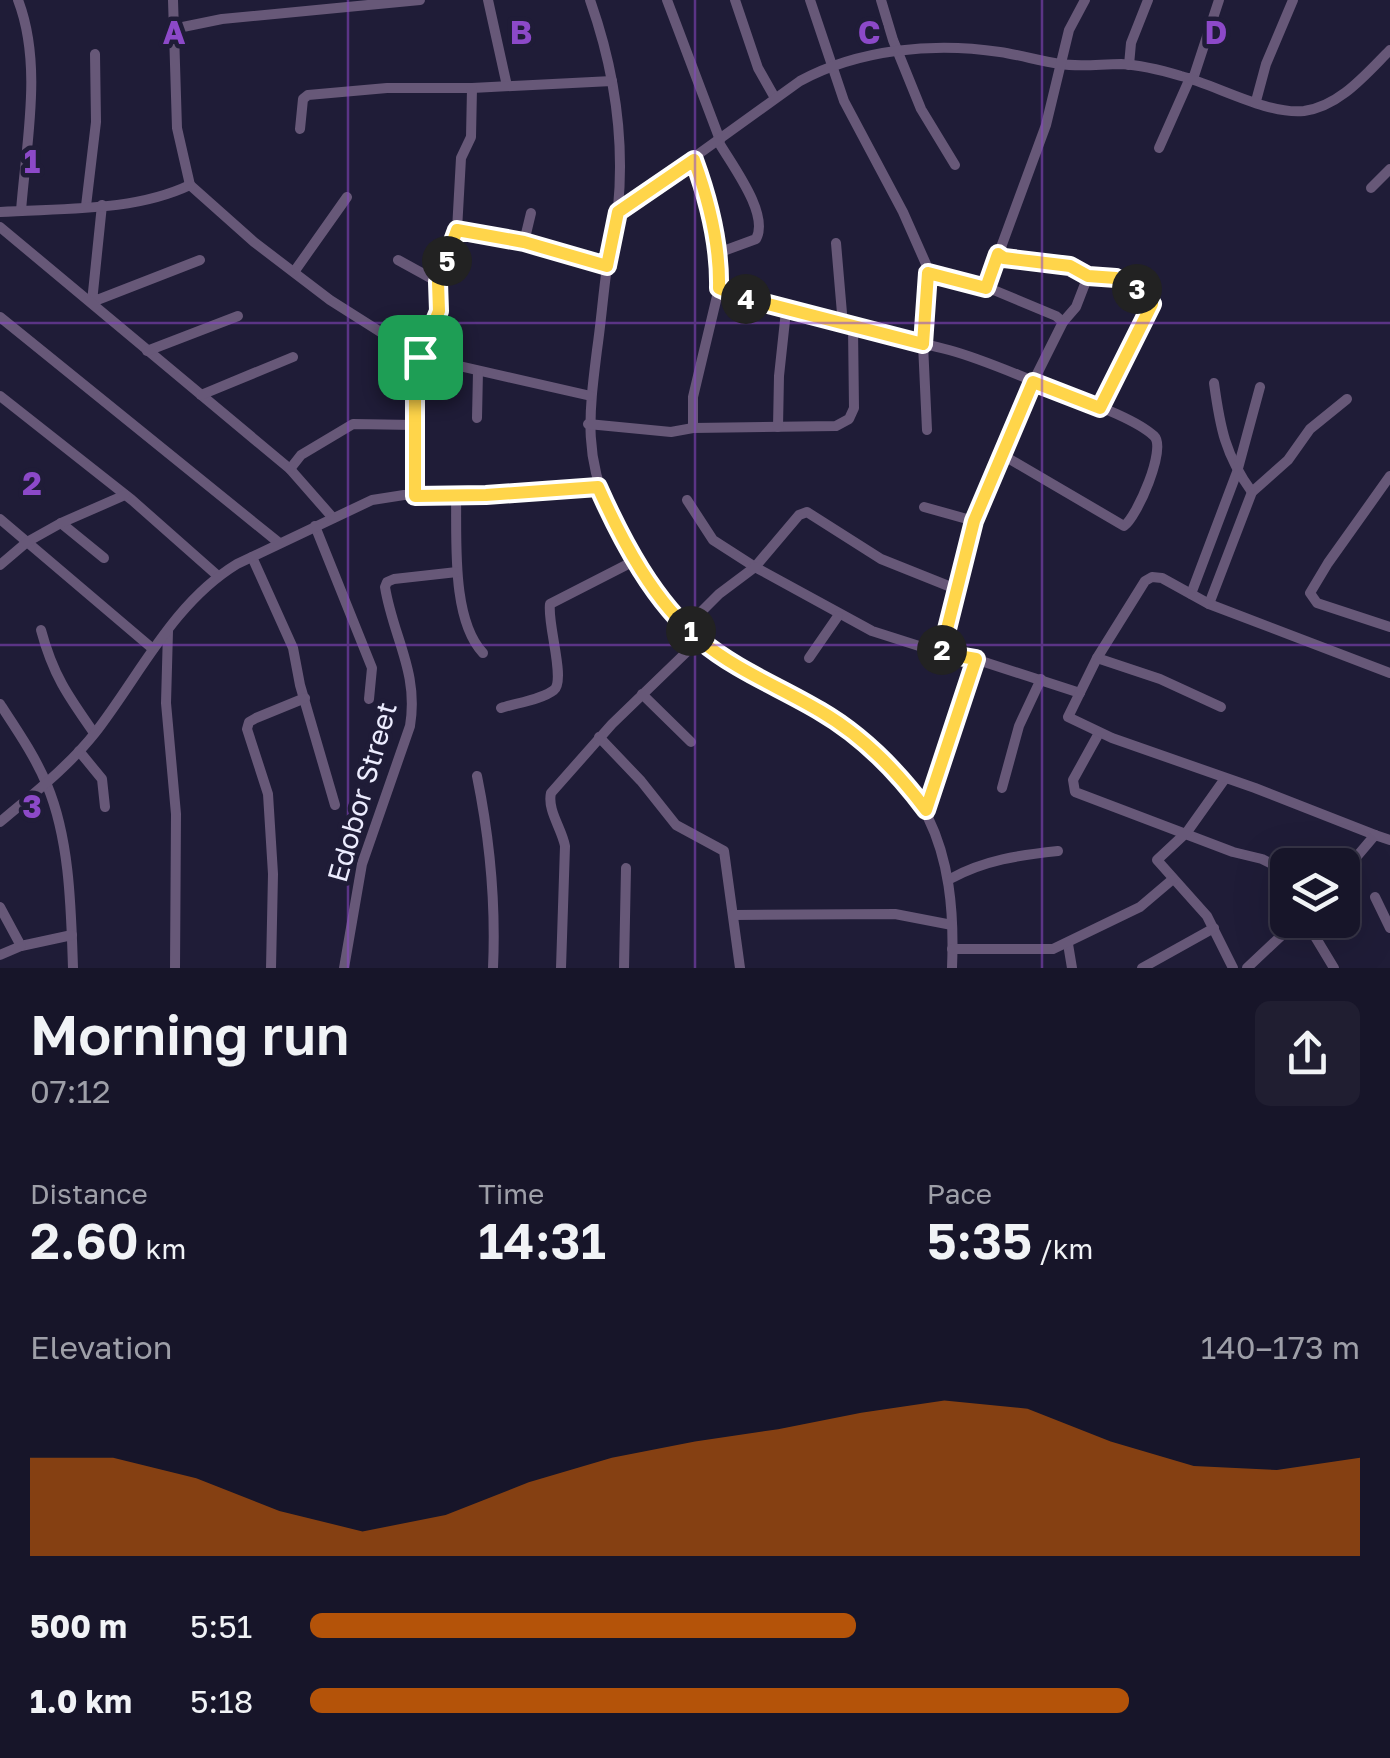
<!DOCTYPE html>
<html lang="en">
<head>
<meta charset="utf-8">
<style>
  :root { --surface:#171529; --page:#201e31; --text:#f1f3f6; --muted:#9e9fa8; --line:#363446; --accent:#b45309 }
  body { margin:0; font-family:"Golos Text",sans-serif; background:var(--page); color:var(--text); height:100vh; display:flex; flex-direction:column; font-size:38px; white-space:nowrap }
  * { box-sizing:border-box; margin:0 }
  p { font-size:32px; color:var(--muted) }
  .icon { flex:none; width:55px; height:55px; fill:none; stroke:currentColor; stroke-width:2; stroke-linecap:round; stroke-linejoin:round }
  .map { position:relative; height:968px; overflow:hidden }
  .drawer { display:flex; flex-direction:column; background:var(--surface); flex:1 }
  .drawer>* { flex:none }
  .fabs { position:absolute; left:1270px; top:848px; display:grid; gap:20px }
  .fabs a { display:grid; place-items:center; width:90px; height:90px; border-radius:15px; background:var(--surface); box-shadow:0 10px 40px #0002,0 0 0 2px var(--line); font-size:50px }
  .pin { position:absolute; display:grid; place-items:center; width:85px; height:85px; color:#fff; margin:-42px; border-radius:20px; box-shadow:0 5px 15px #0006 }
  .km { position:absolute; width:50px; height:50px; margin:-25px; border-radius:50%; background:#222; color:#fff; font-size:28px; line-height:50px; text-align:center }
  .round { display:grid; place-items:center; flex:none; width:105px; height:105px; border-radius:15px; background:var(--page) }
  .summary { display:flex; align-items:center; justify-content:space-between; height:170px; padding:0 30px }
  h1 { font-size:55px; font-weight:600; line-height:75px }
  .figures { display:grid; grid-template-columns:repeat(3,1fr); gap:15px; height:170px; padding:10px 30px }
  .figures div { display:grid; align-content:center }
  .figures b { font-size:50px; font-weight:600 }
  .figures small { font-size:28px; font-weight:400 }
  .figures p { font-size:28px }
  .chart { height:280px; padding:20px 30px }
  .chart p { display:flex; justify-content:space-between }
  .chart svg { width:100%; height:180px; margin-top:10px; fill:var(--accent); opacity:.7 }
  ul { padding:0 30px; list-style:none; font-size:32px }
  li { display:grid; grid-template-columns:160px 120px 1fr; align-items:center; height:75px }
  li i { height:25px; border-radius:12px; background:var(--accent) }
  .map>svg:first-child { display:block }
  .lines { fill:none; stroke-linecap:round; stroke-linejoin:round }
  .minor { stroke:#675878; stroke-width:10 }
  .route-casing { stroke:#fff; stroke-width:20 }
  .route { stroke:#ffd54a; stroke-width:12 }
  .grid { fill:none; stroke:#8c49c8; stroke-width:2.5; stroke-opacity:0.55 }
  .labels { text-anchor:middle; stroke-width:9; stroke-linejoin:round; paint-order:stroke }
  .street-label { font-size:28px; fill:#ececfe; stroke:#1f1c37 }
  .grid-label { font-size:32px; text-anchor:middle; font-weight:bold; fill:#8c49c8; stroke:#1f1c37; stroke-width:9; stroke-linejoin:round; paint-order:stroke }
</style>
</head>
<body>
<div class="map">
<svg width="1390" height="968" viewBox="0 0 1390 968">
  <rect width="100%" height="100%" fill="#1f1c37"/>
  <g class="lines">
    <g class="minor">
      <path d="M18,0c25,65 8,143 3,211"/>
      <path d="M173,0l4,128 13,57"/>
      <path d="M488,0l19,86"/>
      <path d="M590,0c24,68 35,136 28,208 -2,20 -8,40 -11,59 -4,28 -6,56 -10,83 -8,64 -14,109 16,169 21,42 52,93 89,122 36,29 77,46 117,69 108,63 138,137 133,258"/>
      <path d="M667,0l53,140"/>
      <path d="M735,0l23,68 17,30"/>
      <path d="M810,0l34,101 59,111 23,52 2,19 -5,61 4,86"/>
      <path d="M881,0l12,40 28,69 34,56"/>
      <path d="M173,29l49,-10 198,-19"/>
      <path d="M1129,65l2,-22 17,-43"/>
      <path d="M1193,79l26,-79"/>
      <path d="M1256,101l10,-37 27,-64"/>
      <path d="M300,129l3,-30 5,-4 79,-7h85l140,-7"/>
      <path d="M718,141c13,23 52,73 38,98l-38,14"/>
      <path d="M1159,148l31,-70"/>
      <path d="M1371,188l19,-19"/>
      <path d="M102,205l-10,97 108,-42"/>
      <path d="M86,206l10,-84 -1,-68"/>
      <path d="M0,212c63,-4 133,0 190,-27l64,57 76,58 90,57 171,39"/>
      <path d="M618,212l182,-131c59,-32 134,-39 200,-29 20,3 40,9 60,12 20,3 41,0 61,0 20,1 40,6 60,12 35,9 87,39 123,35 36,-5 62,-37 86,-61"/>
      <path d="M0,227l290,242 43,49"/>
      <path d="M457,230l4,-72 10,-21 1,-49"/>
      <path d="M524,242l7,-29"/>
      <path d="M836,243l7,82"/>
      <path d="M999,254l6,4 65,9 18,9 28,2 28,15 8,11 -52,104"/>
      <path d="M398,260l40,22"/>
      <path d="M294,272l53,-75"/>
      <path d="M928,273l68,18 60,25 7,6 -30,60 -59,139 -33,132"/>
      <path d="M719,288c72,33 154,43 230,62 37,10 72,27 108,40 25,10 78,28 97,46 13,12 -17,81 -30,90l-123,-72"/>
      <path d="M986,288l60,-163 23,-95 16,-30"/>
      <path d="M0,317l278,225"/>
      <path d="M1063,322l13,-15 12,-31"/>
      <path d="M147,351l91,-35"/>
      <path d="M1214,383c6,44 11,72 38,109"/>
      <path d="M201,395l92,-38"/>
      <path d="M0,396l132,104 86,76"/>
      <path d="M477,418l1,-47"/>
      <path d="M588,424l83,8 22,-4 143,-2 13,-7 5,-11 -1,-80"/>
      <path d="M778,427l1,-51 7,-65"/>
      <path d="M693,428v-31l26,-109c1,-45 -10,-87 -25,-128"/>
      <path d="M290,469l11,-14 52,-31 62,1"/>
      <path d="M1390,476l-62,87 -18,30 7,10 73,24"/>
      <path d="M456,494c1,45 -5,125 27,159"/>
      <path d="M415,496v-105l5,-34 19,-46 -1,-29 19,-52 67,12 83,24"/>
      <path d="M687,500l26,40 42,27 44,-52 8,-3 74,47 75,30"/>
      <path d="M924,507l50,14"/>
      <path d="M0,519l153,130"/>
      <path d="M61,523l43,35"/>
      <path d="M315,526l57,142 -3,31"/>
      <path d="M252,557l41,91 7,37 35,120"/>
      <path d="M0,565l27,-23 34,-19 64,-28"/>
      <path d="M1191,594l46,-122 23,-85"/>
      <path d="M1209,604l43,-112 36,-32 22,-31 37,-30"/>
      <path d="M687,626l32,-32 36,-27 117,64 69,22 34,6 105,34"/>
      <path d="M41,630c12,45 27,66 53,103"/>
      <path d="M168,631l-2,72 10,111 -1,154"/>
      <path d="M809,658l29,-42"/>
      <path d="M1097,658l63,21 61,28"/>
      <path d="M642,694l49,48"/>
      <path d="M0,704c17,26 35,52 47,81 23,55 24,124 26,183"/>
      <path d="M501,708c15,-5 40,-8 53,-18 12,-10 -7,-66 -4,-86l86,-44"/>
      <path d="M1099,733l-26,47 2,12 158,60 29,7 26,13"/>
      <path d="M599,737l42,44 35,44 48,26 16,117"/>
      <path d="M79,751l23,28 3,28"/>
      <path d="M477,776c13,64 19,126 16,192"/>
      <path d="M1224,780l-37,52 -30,28 50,56 26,52"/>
      <path d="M1002,788l17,-62 22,-47"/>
      <path d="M926,810l49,-151"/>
      <path d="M0,822c33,-28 68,-55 95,-89 45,-58 78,-130 142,-169l135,-64 32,-5h82l113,-8"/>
      <path d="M1375,835l-120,-47 -143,-50 -44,-21 29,-59 48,-77 7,-4 10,1 47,26 181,69"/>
      <path d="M1342,874l33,-39 15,5"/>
      <path d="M950,879c34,-19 70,-24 108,-28"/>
      <path d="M1375,897l15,31"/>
      <path d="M0,907l21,39 51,-11"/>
      <path d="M733,915l162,-1 57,11"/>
      <path d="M1305,920l29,48"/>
      <path d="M1068,944l4,24"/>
      <path d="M952,949h101l87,-42 33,-28"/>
      <path d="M0,955l21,-9"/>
      <path d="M271,968l2,-94 -5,-80 -21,-65 2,-7 7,-4 49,-20"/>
      <path d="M344,968l18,-104 48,-138c9,-54 -17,-89 -25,-139l2,-5 7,-3 63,-7"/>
      <path d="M561,968l4,-122c-3,-17 -18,-36 -14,-53l61,-69 87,-84"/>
      <path d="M624,968l2,-100"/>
      <path d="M1142,968l72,-40"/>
      <path d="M1247,968l51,-48"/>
    </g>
  </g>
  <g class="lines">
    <g class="route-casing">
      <path id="route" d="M694,160c15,41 26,83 25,128l18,8 186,48 5,-71 58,15 12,-34 6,4 66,8 18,10 28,2 28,15 8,11 -52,104 -67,-26 -59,139 -33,132 35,6 -50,151c-29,-39 -63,-74 -106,-99 -40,-24 -83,-40 -120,-71 -46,-38 -78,-99 -102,-153l-112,8 -71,1v-105l5,-34 19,-46 -1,-29 19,-52 67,12 83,24 11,-54z"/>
    </g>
    <use href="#route" class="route"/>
  </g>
  <path class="grid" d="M348,0v968M695,0v968M1042,0v968M0,323h1390M0,645h1390"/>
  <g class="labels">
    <g class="street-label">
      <text transform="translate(362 792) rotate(-74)" y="10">Edobor Street</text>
    </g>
  </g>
  <g class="grid-label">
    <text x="174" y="44">A</text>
    <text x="521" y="44">B</text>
    <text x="869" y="44">C</text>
    <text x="1216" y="44">D</text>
    <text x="32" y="173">1</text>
    <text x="32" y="495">2</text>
    <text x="32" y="818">3</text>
  </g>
</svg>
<div class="fabs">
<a><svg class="icon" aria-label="layers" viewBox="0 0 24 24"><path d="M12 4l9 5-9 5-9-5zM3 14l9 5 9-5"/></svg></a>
</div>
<div class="pin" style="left:420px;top:357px;background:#1e9e55"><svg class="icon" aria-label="arrive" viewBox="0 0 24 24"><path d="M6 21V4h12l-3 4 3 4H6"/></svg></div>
<b class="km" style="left:691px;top:631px">1</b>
<b class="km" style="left:942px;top:650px">2</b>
<b class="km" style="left:1137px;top:289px">3</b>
<b class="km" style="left:746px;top:299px">4</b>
<b class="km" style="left:447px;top:261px">5</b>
</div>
<section class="drawer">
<div class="summary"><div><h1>Morning run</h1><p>07:12</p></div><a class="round"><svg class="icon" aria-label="share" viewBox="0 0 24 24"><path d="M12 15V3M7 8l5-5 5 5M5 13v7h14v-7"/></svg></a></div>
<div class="figures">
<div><p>Distance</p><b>2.60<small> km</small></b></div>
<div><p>Time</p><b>14:31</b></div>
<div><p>Pace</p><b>5:35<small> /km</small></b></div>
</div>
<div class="chart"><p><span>Elevation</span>140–173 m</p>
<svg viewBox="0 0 160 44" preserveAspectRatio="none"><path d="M0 44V20L10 20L20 25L30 33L40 38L50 34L60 26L70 20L80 16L90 13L100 9L110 6L120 8L130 16L140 22L150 23L160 20V44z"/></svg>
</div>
<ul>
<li><b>500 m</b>5:51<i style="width:52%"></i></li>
<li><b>1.0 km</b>5:18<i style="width:78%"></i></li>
</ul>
</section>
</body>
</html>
